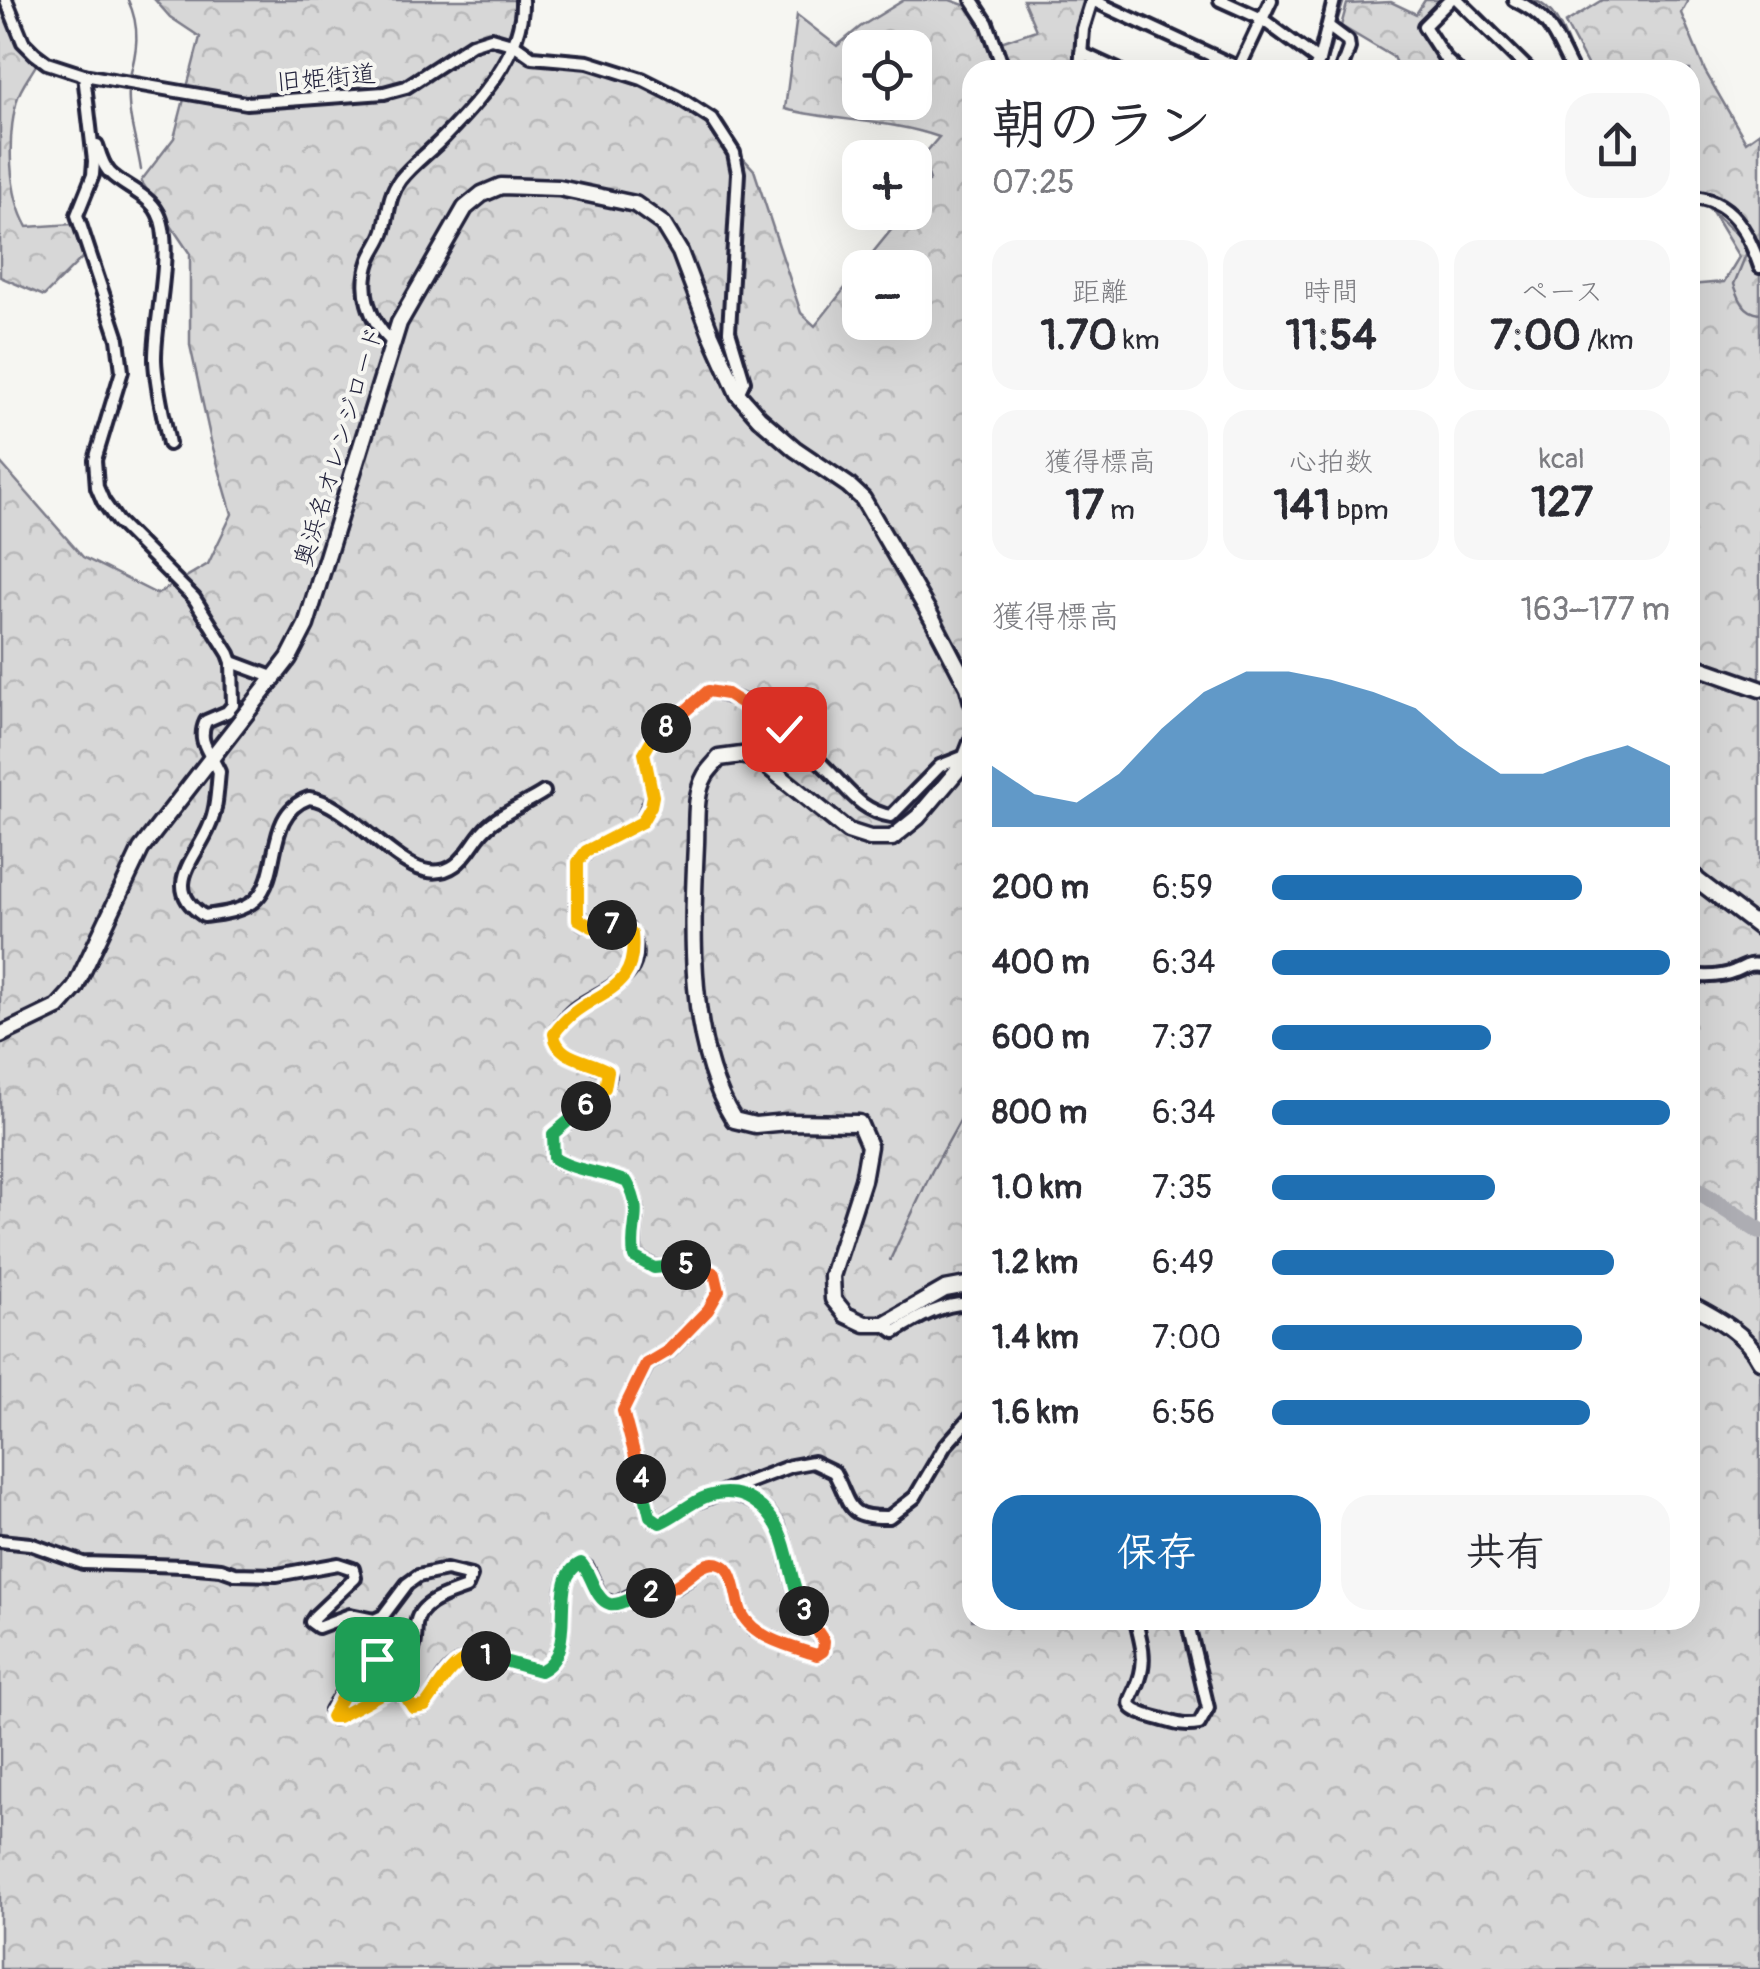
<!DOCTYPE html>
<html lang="ja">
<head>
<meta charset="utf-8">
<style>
  :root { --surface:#fff; --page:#f7f7f7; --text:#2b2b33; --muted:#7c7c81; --accent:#1f6fb2 }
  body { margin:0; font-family:Pangolin,"Klee One",sans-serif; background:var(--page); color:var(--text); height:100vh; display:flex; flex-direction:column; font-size:38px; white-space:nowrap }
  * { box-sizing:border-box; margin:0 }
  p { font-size:32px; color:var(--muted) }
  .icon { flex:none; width:55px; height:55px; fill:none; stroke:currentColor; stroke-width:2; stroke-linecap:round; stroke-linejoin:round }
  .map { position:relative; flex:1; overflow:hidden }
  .drawer { position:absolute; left:962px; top:60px; width:738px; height:1570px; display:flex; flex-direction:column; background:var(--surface); border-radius:30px; box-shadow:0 10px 40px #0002 }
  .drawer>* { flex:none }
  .fabs { position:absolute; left:842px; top:30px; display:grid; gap:20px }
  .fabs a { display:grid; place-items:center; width:90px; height:90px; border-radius:20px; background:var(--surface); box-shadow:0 10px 40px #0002; font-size:50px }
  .pin { position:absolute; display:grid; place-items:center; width:85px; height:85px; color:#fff; margin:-42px; border-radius:20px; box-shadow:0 5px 15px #0006 }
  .km { position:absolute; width:50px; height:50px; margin:-25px; border-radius:50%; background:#222; color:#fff; font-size:28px; line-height:50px; text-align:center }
  .round { display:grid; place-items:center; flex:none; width:105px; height:105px; border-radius:30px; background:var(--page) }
  .head { display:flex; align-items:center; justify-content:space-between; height:170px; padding:0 30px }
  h1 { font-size:55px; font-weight:700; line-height:75px }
  .metrics { display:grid; grid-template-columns:repeat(3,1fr); gap:15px; height:170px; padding:10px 30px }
  .metrics div { display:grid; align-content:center; border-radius:25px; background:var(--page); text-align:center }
  .metrics b { font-size:42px; font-weight:700 }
  .metrics small { font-size:28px; font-weight:400 }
  .metrics p { font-size:28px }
  .chart { height:280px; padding:20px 30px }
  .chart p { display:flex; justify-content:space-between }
  .chart svg { width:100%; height:180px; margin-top:10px; fill:var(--accent); opacity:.7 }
  .button { display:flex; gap:20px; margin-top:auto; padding:20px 30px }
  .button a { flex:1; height:115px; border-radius:30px; background:var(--accent); color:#fff; font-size:40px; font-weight:700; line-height:115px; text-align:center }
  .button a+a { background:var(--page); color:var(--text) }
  ul { padding:0 30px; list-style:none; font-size:32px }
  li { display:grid; grid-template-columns:160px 120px 1fr; align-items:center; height:75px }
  li i { height:25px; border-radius:12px; background:var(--accent) }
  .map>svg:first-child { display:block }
  .forest { fill:url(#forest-crowns); stroke:#7c7c89; stroke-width:2.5; fill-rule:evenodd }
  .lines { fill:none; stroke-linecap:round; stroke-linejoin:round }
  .stream { stroke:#757583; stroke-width:2.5 }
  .river { stroke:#adadb3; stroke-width:18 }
  .street-casing { stroke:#22223b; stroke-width:18 }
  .secondary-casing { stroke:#22223b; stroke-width:21 }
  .street { stroke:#f6f6f2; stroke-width:10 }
  .secondary { stroke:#f6f6f2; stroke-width:14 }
  .split-1-casing { stroke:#fff; stroke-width:20 }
  .split-2-casing { stroke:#fff; stroke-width:20 }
  .split-3-casing { stroke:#fff; stroke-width:20 }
  .split-4-casing { stroke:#fff; stroke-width:20 }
  .split-5-casing { stroke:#fff; stroke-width:20 }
  .split-6-casing { stroke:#fff; stroke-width:20 }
  .split-7-casing { stroke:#fff; stroke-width:20 }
  .split-8-casing { stroke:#fff; stroke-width:20 }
  .split-9-casing { stroke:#fff; stroke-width:20 }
  .split-1 { stroke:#f5b400; stroke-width:12 }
  .split-2 { stroke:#22a559; stroke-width:12 }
  .split-3 { stroke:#f0652b; stroke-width:12 }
  .split-4 { stroke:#22a559; stroke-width:12 }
  .split-5 { stroke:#f0652b; stroke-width:12 }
  .split-6 { stroke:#22a559; stroke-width:12 }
  .split-7 { stroke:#f5b400; stroke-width:12 }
  .split-8 { stroke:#f5b400; stroke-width:12 }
  .split-9 { stroke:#f0652b; stroke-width:12 }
  .labels { text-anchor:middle; stroke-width:8; stroke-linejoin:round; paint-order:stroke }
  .street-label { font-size:25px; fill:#22223b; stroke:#f6f6f2 }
</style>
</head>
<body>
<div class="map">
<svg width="1760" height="1969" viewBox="0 0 1760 1969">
  <defs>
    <pattern id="forest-crowns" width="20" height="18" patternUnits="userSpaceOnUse" patternTransform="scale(2.5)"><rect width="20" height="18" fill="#d7d7d7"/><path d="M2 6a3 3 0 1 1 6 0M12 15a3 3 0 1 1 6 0" fill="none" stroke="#b8b8b9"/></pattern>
  </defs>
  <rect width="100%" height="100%" fill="#f6f6f2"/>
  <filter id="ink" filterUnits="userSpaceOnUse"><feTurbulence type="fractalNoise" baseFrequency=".01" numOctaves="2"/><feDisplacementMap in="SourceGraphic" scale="20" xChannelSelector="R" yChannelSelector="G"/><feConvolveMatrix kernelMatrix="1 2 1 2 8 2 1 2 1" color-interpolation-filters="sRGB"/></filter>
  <g filter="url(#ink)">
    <g class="forest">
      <path d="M155,0h364l-4,45 11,8 104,22 58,31 32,27 34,37 47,143 14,13 45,-57v53h55v-54l-54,-1 44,-54 10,-1v-13l15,-19 -8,-23 17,-20c-50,-18 -103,-15 -154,-28l12,-94 40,31 23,-19 44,-27h46l17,6 28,38 41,-14 -13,-30h67l-16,34 3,36h-105v1550h718v-1335l34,-3 15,-25 -36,-60 -13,-16v-111h-100l-25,-47 37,-23h86l-7,13 24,58 41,71 14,-10v1837h-1760v-1507l83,95 74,37 51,-30 24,-50 -21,-73 -21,-96v-91l-49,-73 33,-43 26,-101 -30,-20zM860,48h55v54h-55z"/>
      <path d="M1425,0h23l-24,26 33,44h-58l-6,-13 -52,-31 6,-22 44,-2 25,12z"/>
      <path d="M0,2l13,28 23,35c-6,11 -16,23 -19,35 -10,37 -9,94 10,127l46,-3 15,28 -44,44 -44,-19z"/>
    </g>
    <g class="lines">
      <g class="stream">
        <path d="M128,0c13,28 9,51 1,80"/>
        <path d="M1534,0c27,10 33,46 46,70"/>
        <path d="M1336,25l8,-25"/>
        <path d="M1324,70l10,-32"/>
        <path d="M129,88c-2,29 8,54 12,82"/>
        <path d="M1701,202l44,40 2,10 -13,32c5,14 9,28 26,30"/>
        <path d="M890,1260l42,-89 40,-72"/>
        <path d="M1255,1620l2,8"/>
      </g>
      <path class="river" d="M1690,1186l70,45"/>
      <g class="street-casing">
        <g id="street">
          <path d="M6,0l17,42 12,12 12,9 37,12 162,28 138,-10 22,-6 66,-43 19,-6 24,7 17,12 56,5 54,17 36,18 34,22 22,34 4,20 -9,158 15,50 -6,13"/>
          <path d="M972,0l15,23 17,47"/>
          <path d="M1092,0l147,68"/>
          <path d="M1220,0l42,19 57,42"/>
          <path d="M1450,0l-26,26 22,34 11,10"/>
          <path d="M1458,0l71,70"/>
          <path d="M1514,0c37,17 40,35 58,70"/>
          <path d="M1328,26l20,15 1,7 -8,22"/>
          <path d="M1081,53l37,17"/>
          <path d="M1080,70l3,-41 9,-29"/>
          <path d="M1238,70l33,-70"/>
          <path d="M1314,70l5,-9 15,-61"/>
          <path d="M84,75l10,86 -1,14 -16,40 41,124 4,32 -27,89 2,27 6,14 14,20 77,77 35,56 3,8 1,43 -6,7 -21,9c-10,21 5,32 13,51 -2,19 -2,38 -10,55 -14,33 -48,61 -5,89 17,-2 40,-5 52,-17 27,-27 8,-85 53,-101 49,6 101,99 146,67 13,-9 19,-25 30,-36 14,-15 41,-25 59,-37"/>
          <path d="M97,145c3,10 6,21 13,28 14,14 38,21 48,40 17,31 -4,109 -3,147 1,28 9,57 14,84"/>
          <path d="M1690,197c41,1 58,35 70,70"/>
          <path d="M392,342c-24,-22 -33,-53 -22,-83 4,-10 11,-18 14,-28 5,-18 4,-35 16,-51 13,-17 30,-28 44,-43 35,-36 80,-84 78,-137"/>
          <path d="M232,662l43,16"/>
          <path d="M968,755l-28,11 -49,50c-29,-5 -41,-24 -61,-44 -34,-34 -73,-74 -122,-81l-56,48 -8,14 9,43 -11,26 -55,29 -9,11v57c15,15 33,2 50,10 26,44 -19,58 -47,76 -12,7 -19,18 -27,29 4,29 39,22 55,41l-4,13 -52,47 1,23c20,13 50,14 73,24 18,33 2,43 8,75l19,10 47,-1 14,8 4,17 -11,19 -39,41 -22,13 -24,47 27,105 10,7 33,-20 98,-37 22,-4 21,10c18,33 10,46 55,45l26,-20 30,-51 27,-30"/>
          <path d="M1690,975c15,2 31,2 45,-4 10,-4 13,-8 25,-6"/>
          <path d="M884,1324l11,8c22,-14 51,-31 77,-28"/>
          <path d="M0,1541l30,3 53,19 102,3 36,3 14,5 42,1 61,-11 15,5 2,9 -40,38 -4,6 7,5 32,-12 24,5 9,-4 24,-32 11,-8 28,-6 25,6 -5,12c-18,7 -48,14 -50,37 -1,12 0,20 -6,32 -15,8 -33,0 -50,7l-29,47 2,7 59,-31 10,4 11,17 12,-2c8,-10 14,-24 23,-34 27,-30 60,-6 93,-1 41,-21 3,-92 40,-108l6,5 14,31 14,5c9,-4 20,-12 29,-13 12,-1 19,1 31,-4 13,-5 24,-25 39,-24 24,1 20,36 28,52 14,24 51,32 75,40l6,-4c3,-17 -17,-32 -23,-48 -21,-51 -4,-93 -72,-111"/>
          <path d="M1136,1620c3,16 9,31 6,48 -5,35 -32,37 18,51 15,4 23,8 39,5l9,-16 -21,-88"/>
        </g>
      </g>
      <g class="secondary-casing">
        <g id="secondary">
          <path d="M1690,669l10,-1 60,21"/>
          <path d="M972,741l-9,23 -45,53 -26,21h-22l-22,-7 -87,-70 -19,-6 -23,3c-4,6 -11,12 -14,18 -11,19 -8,47 -9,68 -4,85 -9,201 38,276l21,5 32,-3 72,1 10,23 -6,34 -31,96 1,23 13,16 19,9h19l61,-35 27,-5"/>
          <path d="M1690,870l7,10 63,48"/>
          <path d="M0,1035l58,-28 17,-19 66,-139 148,-191 17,-33 93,-302 66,-115 17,-14 19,-8 58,2 76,16 28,20 17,28 31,82 27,60 21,24 36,31 53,36 15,14 69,119 36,69 4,15"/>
          <path d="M1690,1304c25,13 57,30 70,57"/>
        </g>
      </g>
      <use href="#street" class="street"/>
      <use href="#secondary" class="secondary"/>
    </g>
  </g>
  <g class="lines" filter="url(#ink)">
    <g class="split-1-casing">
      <path id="split-1" d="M377,1659l-17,5 -29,53h7l54,-29 10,3 11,17 12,-2c17,-22 28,-52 61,-50"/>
    </g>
    <g class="split-2-casing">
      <path id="split-2" d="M486,1656l54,15c42,-20 5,-92 41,-108 10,9 14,38 29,41 13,2 27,-12 41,-11"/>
    </g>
    <g class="split-3-casing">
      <path id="split-3" d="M651,1593c30,0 43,-29 62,-30 25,0 21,36 29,51 13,25 51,33 75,41l6,-4 1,-10 -20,-30"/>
    </g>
    <g class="split-4-casing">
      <path id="split-4" d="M641,1479l9,37 10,7c17,-7 30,-21 48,-27 16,-5 31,-4 45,5 41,26 31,71 51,110"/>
    </g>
    <g class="split-5-casing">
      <path id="split-5" d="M641,1479l-18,-68 23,-47 22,-13 40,-41 11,-19 -4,-17 -14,-8 -15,-1"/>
    </g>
    <g class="split-6-casing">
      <path id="split-6" d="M586,1106l-33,28 1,24c20,13 50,14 73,24 18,33 2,43 7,75l20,11 32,-3"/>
    </g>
    <g class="split-7-casing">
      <path id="split-7" d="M586,1106l19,-18 3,-17c-19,-12 -51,-11 -54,-37 33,-48 85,-33 78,-100l-13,-10 -7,1"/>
    </g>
    <g class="split-8-casing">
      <path id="split-8" d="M612,925l-20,2 -14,-8v-57l8,-11 56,-29 9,-16 2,-10 -9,-43 8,-14 14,-11"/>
    </g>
    <g class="split-9-casing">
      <path id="split-9" d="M666,728l42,-37 19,3 57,35"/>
    </g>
    <use href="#split-1" class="split-1"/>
    <use href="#split-2" class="split-2"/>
    <use href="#split-3" class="split-3"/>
    <use href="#split-4" class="split-4"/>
    <use href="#split-5" class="split-5"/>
    <use href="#split-6" class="split-6"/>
    <use href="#split-7" class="split-7"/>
    <use href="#split-8" class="split-8"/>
    <use href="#split-9" class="split-9"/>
  </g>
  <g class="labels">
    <g class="street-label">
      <text transform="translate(326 77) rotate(-5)" y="9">旧姫街道</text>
      <text transform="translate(338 446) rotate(-73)" y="9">奥浜名オレンジロード</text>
    </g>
  </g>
</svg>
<div class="fabs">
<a><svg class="icon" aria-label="locate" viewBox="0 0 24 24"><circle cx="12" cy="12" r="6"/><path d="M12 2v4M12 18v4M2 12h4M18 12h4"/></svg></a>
<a>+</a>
<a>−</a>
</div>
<div class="pin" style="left:377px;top:1659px;background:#1e9e55"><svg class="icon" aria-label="arrive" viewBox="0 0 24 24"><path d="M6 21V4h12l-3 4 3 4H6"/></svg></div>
<div class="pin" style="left:784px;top:729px;background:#d93025"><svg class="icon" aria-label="check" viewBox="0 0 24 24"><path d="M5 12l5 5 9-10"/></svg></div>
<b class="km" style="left:486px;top:1656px">1</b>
<b class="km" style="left:651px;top:1593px">2</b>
<b class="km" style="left:804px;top:1611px">3</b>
<b class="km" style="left:641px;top:1479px">4</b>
<b class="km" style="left:686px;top:1265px">5</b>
<b class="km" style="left:586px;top:1106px">6</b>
<b class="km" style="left:612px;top:925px">7</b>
<b class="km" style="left:666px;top:728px">8</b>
<section class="drawer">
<div class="head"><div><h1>朝のラン</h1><p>07:25</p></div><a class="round"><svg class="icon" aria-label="share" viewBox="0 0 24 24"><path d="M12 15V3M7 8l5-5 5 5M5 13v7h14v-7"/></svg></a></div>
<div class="metrics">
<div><p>距離</p><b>1.70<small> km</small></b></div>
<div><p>時間</p><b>11:54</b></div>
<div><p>ペース</p><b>7:00<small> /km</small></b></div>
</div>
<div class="metrics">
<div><p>獲得標高</p><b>17<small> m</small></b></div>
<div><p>心拍数</p><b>141<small> bpm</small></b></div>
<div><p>kcal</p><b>127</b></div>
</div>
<div class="chart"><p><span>獲得標高</span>163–177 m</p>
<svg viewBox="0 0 160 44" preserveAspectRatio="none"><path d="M0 44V29L10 36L20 38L30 31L40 20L50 11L60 6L70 6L80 8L90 11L100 15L110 24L120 31L130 31L140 27L150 24L160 29V44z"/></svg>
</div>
<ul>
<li><b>200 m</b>6:59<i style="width:78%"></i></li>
<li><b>400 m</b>6:34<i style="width:100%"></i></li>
<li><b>600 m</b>7:37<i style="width:55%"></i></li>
<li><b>800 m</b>6:34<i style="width:100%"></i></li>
<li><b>1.0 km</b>7:35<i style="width:56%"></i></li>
<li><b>1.2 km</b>6:49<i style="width:86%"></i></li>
<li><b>1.4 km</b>7:00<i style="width:78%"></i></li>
<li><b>1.6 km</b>6:56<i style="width:80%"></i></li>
</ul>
<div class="button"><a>保存</a><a>共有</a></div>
</section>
</div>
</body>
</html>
